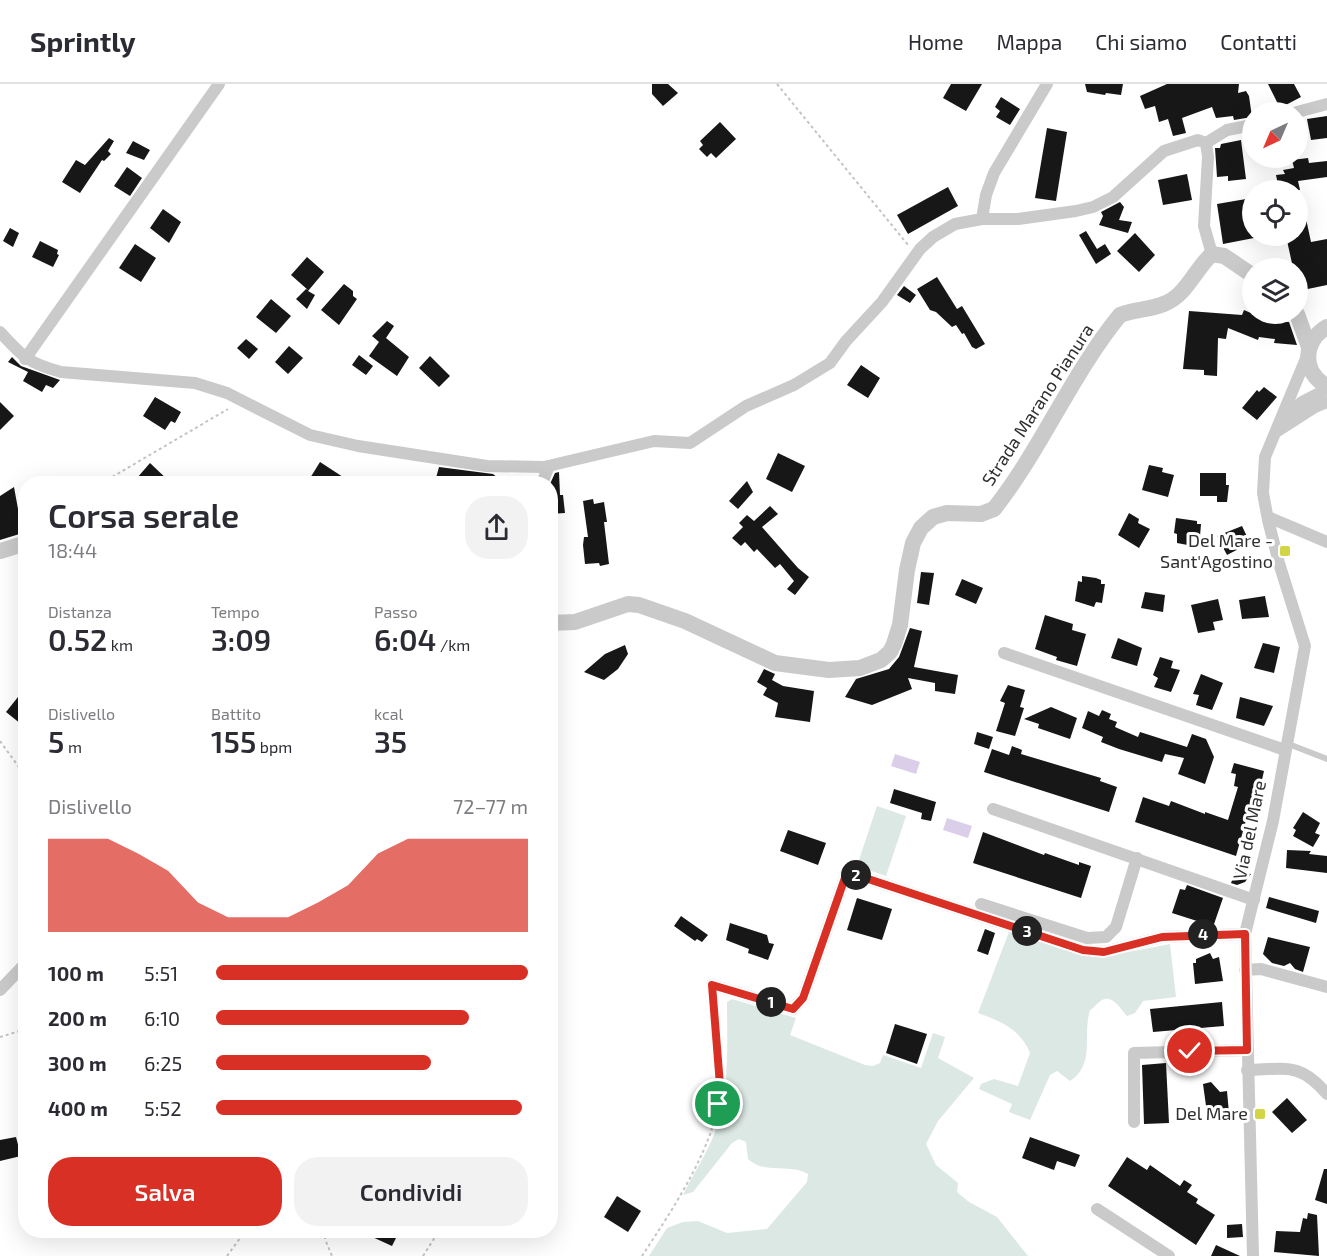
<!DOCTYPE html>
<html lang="it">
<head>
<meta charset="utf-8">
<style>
  :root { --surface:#fff; --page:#f2f2f3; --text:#2b2b33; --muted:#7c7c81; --line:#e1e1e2; --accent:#d93025 }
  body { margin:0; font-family:"Exo 2",sans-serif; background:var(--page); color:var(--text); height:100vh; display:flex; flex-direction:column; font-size:22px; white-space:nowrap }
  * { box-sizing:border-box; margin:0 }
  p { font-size:20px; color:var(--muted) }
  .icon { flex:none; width:33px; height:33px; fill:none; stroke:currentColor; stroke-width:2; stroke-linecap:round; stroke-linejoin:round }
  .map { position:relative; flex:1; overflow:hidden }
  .sheet { position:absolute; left:18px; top:392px; width:540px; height:762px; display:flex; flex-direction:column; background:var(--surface); border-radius:24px; box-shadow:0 6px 24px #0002 }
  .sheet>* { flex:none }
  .needle { width:39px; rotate:224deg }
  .fabs { position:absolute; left:1242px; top:18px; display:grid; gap:12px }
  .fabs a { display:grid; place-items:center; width:66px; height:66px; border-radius:50%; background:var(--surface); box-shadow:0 6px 24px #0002; font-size:30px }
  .pin { position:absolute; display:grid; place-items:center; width:51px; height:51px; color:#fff; margin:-26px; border:3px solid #fff; border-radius:50%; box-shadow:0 2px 6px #0007 }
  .km { position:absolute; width:30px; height:30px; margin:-15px; border-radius:50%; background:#222; color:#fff; font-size:16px; line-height:30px; text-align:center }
  .round { display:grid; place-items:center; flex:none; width:63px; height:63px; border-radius:24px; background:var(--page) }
  .summary { display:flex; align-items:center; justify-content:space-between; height:102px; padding:0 30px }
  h1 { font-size:33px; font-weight:600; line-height:45px }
  .stats { display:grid; grid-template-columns:repeat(3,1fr); gap:9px; height:102px; padding:6px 30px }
  .stats div { display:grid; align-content:center }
  .stats b { font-size:30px; font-weight:600 }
  .stats small { font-size:16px; font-weight:400 }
  .stats p { font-size:16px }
  .chart { height:168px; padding:12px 30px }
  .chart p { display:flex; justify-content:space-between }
  .chart svg { width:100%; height:108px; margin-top:6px; fill:var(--accent); opacity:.7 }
  .cta { display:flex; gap:12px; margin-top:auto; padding:12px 30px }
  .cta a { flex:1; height:69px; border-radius:24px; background:var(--accent); color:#fff; font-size:24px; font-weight:600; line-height:69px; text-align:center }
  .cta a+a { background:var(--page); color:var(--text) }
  ul { padding:0 30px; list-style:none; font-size:20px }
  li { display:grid; grid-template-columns:96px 72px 1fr; align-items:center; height:45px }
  li i { height:15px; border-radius:8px; background:var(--accent) }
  header { display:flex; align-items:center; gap:36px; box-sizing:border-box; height:84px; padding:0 30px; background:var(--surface); border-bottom:2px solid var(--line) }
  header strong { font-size:28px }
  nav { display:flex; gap:33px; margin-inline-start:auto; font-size:21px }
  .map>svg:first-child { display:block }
  .green { fill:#dce8e3 }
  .water { fill:#dbcee9 }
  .building { fill:#171717 }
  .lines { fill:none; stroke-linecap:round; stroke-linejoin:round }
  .path { stroke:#c4c4c4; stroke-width:2; stroke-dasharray:3 3; stroke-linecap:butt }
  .service { stroke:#cacaca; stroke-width:6 }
  .minor { stroke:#cacaca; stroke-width:12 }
  .tertiary { stroke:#cacaca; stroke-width:16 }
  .route-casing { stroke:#fff; stroke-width:12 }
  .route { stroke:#d93025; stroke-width:8 }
  .poi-dot { fill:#d2d544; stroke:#fff; stroke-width:2 }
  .labels { text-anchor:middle; stroke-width:6; stroke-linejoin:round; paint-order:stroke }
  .street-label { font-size:18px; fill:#303030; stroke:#fff }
  .poi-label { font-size:18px; fill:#303030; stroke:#fff; text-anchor:end }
</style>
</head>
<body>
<header>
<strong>Sprintly</strong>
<nav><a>Home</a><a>Mappa</a><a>Chi siamo</a><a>Contatti</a></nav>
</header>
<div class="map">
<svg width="1327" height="1172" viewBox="0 0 1327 1172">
  <rect width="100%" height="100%" fill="#fff"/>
  <g class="green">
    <path d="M877,722l29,10 -20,60 -29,-10z"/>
    <path d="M1009,848l104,23 57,-11 6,53 -33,4 -8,12 -8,3c-6,-6 -14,-22 -25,-16 -4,2 -8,8 -12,10 -8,26 6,54 -20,71l-13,-10 -7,4 -20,45 -21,-8 3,-8 -33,-15 2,-5 13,-5 24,7 12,-33c-9,-23 -29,-32 -52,-40z"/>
    <path d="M732,915l64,19 -6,17 75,30 8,1 7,-3 3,-8 38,13 12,-35 12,4 -7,21 36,20 -36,43 -12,23 10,21 22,18 -1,9 12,10 28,15 31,39h-379l18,-28 16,-6 15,-1 29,12 40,-4 40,-47 1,-8c-19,-11 -43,1 -60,-15l-2,-17 -7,-3 -7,4 -39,49 -10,3c10,-21 24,-41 32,-63 15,-42 12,-86 12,-130z"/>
  </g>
  <g class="water">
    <path d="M895,670l25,8 -4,12 -25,-8z"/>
    <path d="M947,734l25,8 -4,12 -25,-8z"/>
  </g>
  <g class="building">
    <path d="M652,0h16l10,9 -15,13 -11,-12z"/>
    <path d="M951,0h31l-16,27 -23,-13z"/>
    <path d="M1085,0h38l-2,11 -15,-2 -1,2 -18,-3z"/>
    <path d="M1167,0h72l-1,9 8,-2 3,5 3,21 -18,3 -1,-4 -17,2 -4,-11 -30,11 4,15 -13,3 -5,-17 -9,3 -4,-16 -10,3 -5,-13z"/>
    <path d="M1268,0h26l7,13 -21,11z"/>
    <path d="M1001,13l19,12 -10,16 -14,-8 4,-6 -5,-4z"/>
    <path d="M1327,32v22l-16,2 -4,-21z"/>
    <path d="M720,38l16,17 -20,19 -5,-5 -4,4 -8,-8 4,-4 -3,-4z"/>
    <path d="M1047,44l20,4 -11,69 -21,-3z"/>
    <path d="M109,54l5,3 -6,10 3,3 -7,7 -2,-1 -22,33 -18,-11 14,-22 9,5z"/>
    <path d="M1241,56l5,39 -18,2v-5l-11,1 -2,-29h5l1,-4z"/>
    <path d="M133,57l17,9 -6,10 -18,-7z"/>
    <path d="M1308,74l1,5 18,-2v16l-29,4 2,9h-21l-3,-15 9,-1 -2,-4 11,-2 -2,-8z"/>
    <path d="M127,83l15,11 -12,18 -16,-10z"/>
    <path d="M1187,90l5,26 -29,5 -5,-25z"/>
    <path d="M948,103l10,19 -50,28 -11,-19z"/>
    <path d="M1246,115l5,9 -4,4 7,26 -31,6 -6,-40z"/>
    <path d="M1298,116h4l9,42 16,-3v46l-29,6v-23h-5l-7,-32h12z"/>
    <path d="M1120,118l4,5 -5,13 13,2 -4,11 -29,-8 4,-9 -2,-4z"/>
    <path d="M163,125l18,13 -12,21 -19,-15z"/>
    <path d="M10,144l9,5 -6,14 -10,-6z"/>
    <path d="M1086,147l11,18 8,-5 6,10 -15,10 -17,-29z"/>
    <path d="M1135,149l20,22 -16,17 -22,-21z"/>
    <path d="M40,157l18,9 -1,4 2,1 -6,12 -21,-10z"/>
    <path d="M135,160l21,14 -15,24 -22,-14z"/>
    <path d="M307,173l17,15 -16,19 7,4 -8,14 -11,-10 10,-10 2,1 -17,-15z"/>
    <path d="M937,193l20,32 5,-3 23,38 -9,5 -4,-2 -8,-14 -2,1 -6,-9 -4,2 -16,-15 -6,-2 -13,-21z"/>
    <path d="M344,200l9,7v5l4,3 -18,26 -18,-15z"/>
    <path d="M904,202l12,9 -6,8 -13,-8z"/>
    <path d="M271,215l20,17 -15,17 -20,-16z"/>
    <path d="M1244,226l32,14v-3l13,1 8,23 -23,-2 1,-4 -16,-2 -1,3 -30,-12 -2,11 -8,-1 -1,38 -13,-1v-5l-21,-1 6,-58 53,4z"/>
    <path d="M387,237l7,5 -8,12 23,19 -12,19 -28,-20 10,-14 -7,-6z"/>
    <path d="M246,255l12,10 -9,10 -12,-11z"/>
    <path d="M289,262l14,12 -15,16 -13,-12z"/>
    <path d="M359,271l14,11 -7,9 -14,-10z"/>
    <path d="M430,272l20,20 -11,11 -20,-19z"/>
    <path d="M12,273l9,9 39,14 -7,8 -7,-3 -4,7 -19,-11 5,-9 -20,-10z"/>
    <path d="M861,281l19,13 -12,20 -21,-13z"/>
    <path d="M1264,303l13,10 -20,23 -15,-12 15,-18 2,2z"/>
    <path d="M155,313l26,15 -6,11 -4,-2 -6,9 -22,-14z"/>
    <path d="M0,318l14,14 -14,14z"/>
    <path d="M778,369l27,13 -13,26 -26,-13z"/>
    <path d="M320,378l23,15 -3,6h-33z"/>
    <path d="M150,379l21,20h-30l-4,-5z"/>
    <path d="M1149,381l14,3 -1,4 12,3 -6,22 -26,-7z"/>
    <path d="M439,383l54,7 11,9h-42l-26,-5z"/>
    <path d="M559,388l1,23h3l2,18 -15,1v-30l5,-11z"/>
    <path d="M1200,389h26v12h3l-2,17h-10v-6h-17z"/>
    <path d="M747,397l6,11 -15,17 -9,-8z"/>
    <path d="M14,403l4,22 8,-1v24l-26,8v-44z"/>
    <path d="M593,415l1,5 10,-2 3,20h-3l5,42 -9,2 -1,-3 -14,1 -2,-19 1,-8h4l-5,-36z"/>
    <path d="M770,422l8,8 -16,13 36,41 11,9 -14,18 -8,-6 7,-8 -14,-17 -5,4 -18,-19 -3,3 -9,-10 -4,4 -9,-8 11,-11 -4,-4 8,-8 7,6z"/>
    <path d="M1129,429l10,6 -1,4 12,6 -11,19 -21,-13z"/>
    <path d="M1176,434l21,3v3h4l-1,12 -3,7 -3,-1 -1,4 -16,-3v-9l-3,-1z"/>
    <path d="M1242,442l8,17 -23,12 -10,-19z"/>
    <path d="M921,488l13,1 -5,32 -12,-2z"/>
    <path d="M1082,492l14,2 5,2v4h4l-3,19 -6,-1 -2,5 -19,-6 3,-20 4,1z"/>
    <path d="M962,495l21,9 -7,16 -21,-9z"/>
    <path d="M1145,508l20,3 -2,17 -22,-4z"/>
    <path d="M1265,512l4,21 -27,2 -3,-19z"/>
    <path d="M1218,515l5,21 -10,2 2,8 -17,3 -7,-28z"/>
    <path d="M1045,531l28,9 -1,6 14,4 -9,32 -21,-6 1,-3 -22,-8z"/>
    <path d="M910,544l12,3 -8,36 44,8 -3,19 -20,-3v-8l-27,-5 4,11 -40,16 -27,-8 11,-18 33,-10 10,-12z"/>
    <path d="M1118,554l24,10 -5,18 -26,-8z"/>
    <path d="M1263,559l17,4 -6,26 -20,-5z"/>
    <path d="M625,561l3,9 -10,15 -14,11 -20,-8 21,-18z"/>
    <path d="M1160,573l13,4 -2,7 9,2 -9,22 -17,-5 4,-9 -5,-3z"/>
    <path d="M764,585l11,5 -3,6 11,6 31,5 -4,31 -35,-5 3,-14 -15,-8 4,-7 -10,-6z"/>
    <path d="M1201,590l22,9 -11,27 -16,-5 3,-10 -6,-1z"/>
    <path d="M1008,601l17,5 -5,17 4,1 -9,28 -19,-5 9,-28 -5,-2z"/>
    <path d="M26,603v41l-20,-16z"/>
    <path d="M1240,613l33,9 -9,20 -28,-8z"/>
    <path d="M1051,623l26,11 -7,21 -32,-11 1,-4 -15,-5z"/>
    <path d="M1102,626l9,4 -2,5 8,3 -2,5 23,10 2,-5 47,15 5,-13 14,5 8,18 -9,27 -27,-10 6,-16 -19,-4 -3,8 -43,-13 -18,-7 2,-5 -21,-9 6,-17 11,5z"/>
    <path d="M977,648l16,5 -4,12 -15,-5z"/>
    <path d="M1012,662l10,4 -1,4 80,24 -1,3 17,6 -8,25 -125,-40 8,-23 17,6z"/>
    <path d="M1234,679l30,8 -5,22 -5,-1 -18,64 -101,-34 8,-25 26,9 2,-5 34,13v-2l23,8 10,-33 -4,-1 2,-12 -5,-1z"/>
    <path d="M894,705l42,13 -5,19 -10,-2 1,-6 -32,-10z"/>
    <path d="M1303,728l17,11 -5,10 5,2 -7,12 -20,-11 3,-6 -3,-2z"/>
    <path d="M788,746l38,13 -8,22 -38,-14z"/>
    <path d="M983,748l61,23 1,-2 34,12v-3l12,4 -10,32 -108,-35z"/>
    <path d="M1287,766l24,1 -2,3 18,2v17l-41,-5z"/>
    <path d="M1236,787l15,3 -6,8 -8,3 -6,-2z"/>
    <path d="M1187,801l36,13 -10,29 -18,1 2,-7 -25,-8 8,-24 5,1z"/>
    <path d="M1269,813l50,14 -3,12 -50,-15z"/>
    <path d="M857,814l35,11 -10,31 -35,-10z"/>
    <path d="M681,832l27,19 -6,7 -5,-3 -2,2 -21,-15z"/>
    <path d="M730,839l37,12 2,8 5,1 -6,16 -20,-7 1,-4 -23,-9z"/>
    <path d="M985,845l10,4 -7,22 -11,-4z"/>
    <path d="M1268,853l42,10 -7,25 -8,-3 -5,-6 -6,3 -12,-3 -9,-9z"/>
    <path d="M1210,869l3,6 6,-2 4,24 -28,3 -2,-21h3v-4z"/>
    <path d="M1222,918l2,24 -71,6 -3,-23z"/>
    <path d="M895,940l32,10 -10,30 -31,-11z"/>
    <path d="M1166,979l3,60 -25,1 -2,-59z"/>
    <path d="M1211,998l9,10 7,-1 2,22h-22l-4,-29z"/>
    <path d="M1287,1014l20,22 -15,13 -20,-21z"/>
    <path d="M16,1053l5,19 -21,5v-21z"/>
    <path d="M1030,1053l50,18 -5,12 -18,-6 -3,9 -32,-12z"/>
    <path d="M1127,1073l20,13 3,-5 30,21 4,-6 8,5 -5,7 11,7 -2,4 19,12 -19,30 -88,-59z"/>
    <path d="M1324,1085h3v35l-12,-4z"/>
    <path d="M617,1112l24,15 -13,21 -24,-15z"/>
    <path d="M1308,1129l9,2 2,41 -45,-4 2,-21 24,1 3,-14 4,1z"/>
    <path d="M1242,1140l1,13 -16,1v-13z"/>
    <path d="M357,1146h43l-8,16z"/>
    <path d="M1216,1161l24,11h-29z"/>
  </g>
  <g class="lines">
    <g class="path">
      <path d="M777,0l131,161"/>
      <path d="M102,399l126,-74"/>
      <path d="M0,657l26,36"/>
      <path d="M0,953l26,-8"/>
      <path d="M325,1146v9l7,17"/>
      <path d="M227,1172l19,-26"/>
      <path d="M423,1172l14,-22"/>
      <path d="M642,1172c30,-46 78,-116 78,-171 0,-29 -5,-59 -7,-88"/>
    </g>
    <path class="service" d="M1286,659l41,16"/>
    <g class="minor">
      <path d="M1297,28l30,-8"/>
      <path d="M1206,59l21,-13 25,-5"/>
      <path d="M982,135l4,-24 8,-22 53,-89"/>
      <path d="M0,248c23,25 28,31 61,40l134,11 32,10 83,42 48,11 129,20 57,1 110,-26 36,2 56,-37 48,-21 36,-22 16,-22 36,-39 38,-53 13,-12 22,-13 27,-5h36l58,-8 17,-4 20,-10 51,-46 34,-11 8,3 2,14 -4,69 8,28"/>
      <path d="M25,275l194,-275"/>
      <path d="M1286,333l16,-15 25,-13"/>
      <path d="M1276,348l39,-25 12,-5"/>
      <path d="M542,399l7,-17"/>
      <path d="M1268,433l59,25"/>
      <path d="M1004,569l281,97"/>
      <path d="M993,725l261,91"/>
      <path d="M981,820l106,34 19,-1 10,-10 21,-69"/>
      <path d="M1245,886l16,-1 66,18"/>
      <path d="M712,901l81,24 10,-11 44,-126 236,78 21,2 58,-15 83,-3"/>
      <path d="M0,906l26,-27"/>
      <path d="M1247,986c39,-1 53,-8 80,24"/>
      <path d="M1134,1038v-69l113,-3"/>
      <path d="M1097,1125l72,47"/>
      <path d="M1253,1172l-8,-322 28,-113 32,-175 -26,-83 -11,-43 -5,-27 2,-36 42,-101"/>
    </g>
    <g class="tertiary">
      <path d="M1297,230l12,33"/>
      <path d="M1327,243c-24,14 -26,45 0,59"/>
      <path d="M0,467l26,-8"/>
      <path d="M550,539l25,-1 53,-18 11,1 46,16 90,42 54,7 31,-2 21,-8 9,-8 4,-8 6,-19 7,-55 6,-27 8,-15 12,-11 14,-4 34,1 13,-5c48,-61 77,-134 126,-194 15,-6 32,-5 46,-12 21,-9 30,-35 46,-49l12,2 28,19"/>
    </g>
  </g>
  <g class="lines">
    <g class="route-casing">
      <path id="route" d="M718,1020l2,-19 -8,-100 81,24 10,-11 44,-126 236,78 21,2 58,-15 83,-3 2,116 -57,1"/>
    </g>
    <use href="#route" class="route"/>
  </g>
  <g class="poi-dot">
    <rect x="1279" y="461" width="12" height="12" rx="3"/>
    <rect x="1254" y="1024" width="12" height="12" rx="3"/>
  </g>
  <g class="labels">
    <g class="street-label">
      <text transform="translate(1038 321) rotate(-57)" y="6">Strada Marano Pianura</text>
      <text transform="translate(1250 746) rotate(-78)" y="6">Via del Mare</text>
    </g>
    <g class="poi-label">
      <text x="1273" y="463">Del Mare -<tspan x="1273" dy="21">Sant'Agostino</tspan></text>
      <text x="1248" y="1036">Del Mare</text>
    </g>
  </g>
</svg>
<div class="fabs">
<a><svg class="needle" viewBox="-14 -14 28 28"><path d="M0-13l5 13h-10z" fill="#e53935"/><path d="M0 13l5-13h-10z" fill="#7c7c81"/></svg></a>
<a><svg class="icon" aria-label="locate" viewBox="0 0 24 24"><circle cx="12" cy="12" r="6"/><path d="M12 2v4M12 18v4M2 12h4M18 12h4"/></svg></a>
<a><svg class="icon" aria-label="layers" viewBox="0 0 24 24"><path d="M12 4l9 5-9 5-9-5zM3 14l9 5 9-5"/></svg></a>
</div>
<div class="pin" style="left:718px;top:1020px;background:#1e9e55"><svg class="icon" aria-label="arrive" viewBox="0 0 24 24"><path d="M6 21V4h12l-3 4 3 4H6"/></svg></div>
<div class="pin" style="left:1190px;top:967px;background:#d93025"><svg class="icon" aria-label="check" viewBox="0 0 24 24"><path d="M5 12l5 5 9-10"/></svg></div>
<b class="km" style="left:771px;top:918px">1</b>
<b class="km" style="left:856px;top:791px">2</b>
<b class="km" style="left:1027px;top:847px">3</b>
<b class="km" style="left:1203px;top:850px">4</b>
<section class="sheet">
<div class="summary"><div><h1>Corsa serale</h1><p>18:44</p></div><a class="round"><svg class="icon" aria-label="share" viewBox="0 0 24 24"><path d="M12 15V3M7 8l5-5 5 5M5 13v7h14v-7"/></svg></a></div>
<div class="stats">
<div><p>Distanza</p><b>0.52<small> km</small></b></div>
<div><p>Tempo</p><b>3:09</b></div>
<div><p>Passo</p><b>6:04<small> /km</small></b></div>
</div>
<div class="stats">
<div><p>Dislivello</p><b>5<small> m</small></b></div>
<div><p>Battito</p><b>155<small> bpm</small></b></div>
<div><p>kcal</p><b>35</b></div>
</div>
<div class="chart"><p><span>Dislivello</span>72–77 m</p>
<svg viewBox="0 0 160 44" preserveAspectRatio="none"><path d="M0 44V6L10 6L20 6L30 12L40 19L50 32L60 38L70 38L80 38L90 32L100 25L110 12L120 6L130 6L140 6L150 6L160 6V44z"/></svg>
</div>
<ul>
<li><b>100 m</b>5:51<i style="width:100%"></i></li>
<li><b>200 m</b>6:10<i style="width:81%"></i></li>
<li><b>300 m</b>6:25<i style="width:69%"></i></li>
<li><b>400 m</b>5:52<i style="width:98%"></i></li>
</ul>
<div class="cta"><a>Salva</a><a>Condividi</a></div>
</section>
</div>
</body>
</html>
